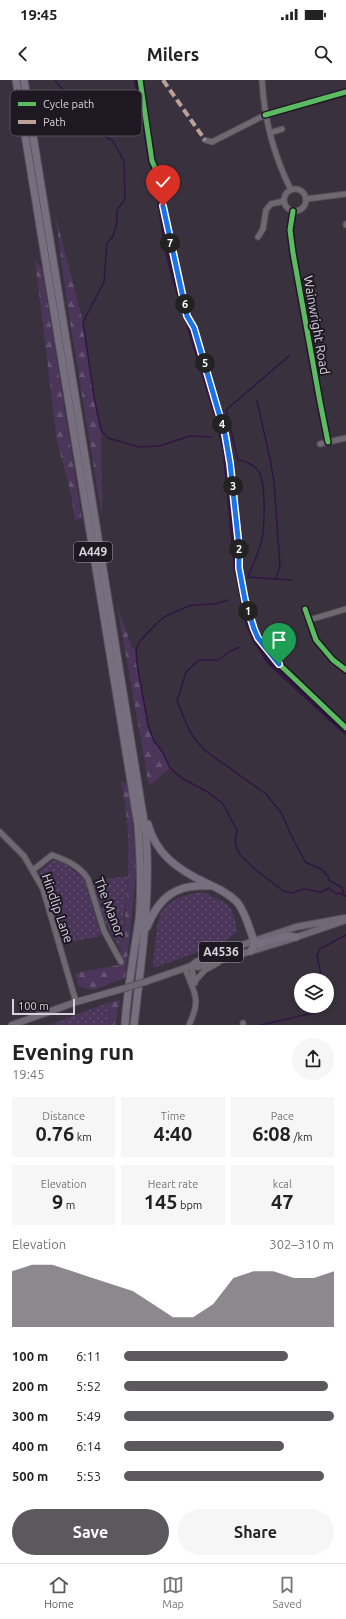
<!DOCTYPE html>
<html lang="en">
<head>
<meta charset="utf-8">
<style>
  :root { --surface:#fff; --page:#f6f6f6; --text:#222; --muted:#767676; --line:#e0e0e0; --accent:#5b585e }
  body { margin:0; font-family:Ubuntu,sans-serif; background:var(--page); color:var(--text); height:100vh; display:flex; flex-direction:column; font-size:15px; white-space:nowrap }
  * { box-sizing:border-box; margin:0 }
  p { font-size:13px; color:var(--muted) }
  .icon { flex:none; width:22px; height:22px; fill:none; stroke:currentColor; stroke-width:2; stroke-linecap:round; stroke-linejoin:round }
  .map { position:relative; height:945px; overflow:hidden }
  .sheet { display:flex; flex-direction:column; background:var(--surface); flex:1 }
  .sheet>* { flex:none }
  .tools { position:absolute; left:294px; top:893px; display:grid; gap:8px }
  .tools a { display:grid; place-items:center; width:40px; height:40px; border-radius:50%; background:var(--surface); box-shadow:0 2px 6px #0003; font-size:20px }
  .scale { position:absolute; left:12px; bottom:10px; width:63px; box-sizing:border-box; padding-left:4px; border:2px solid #d9d2e0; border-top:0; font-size:11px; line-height:14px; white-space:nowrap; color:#d9d2e0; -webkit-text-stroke:3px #1e1822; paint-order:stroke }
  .pin { position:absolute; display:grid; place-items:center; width:34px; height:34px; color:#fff; margin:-41px -17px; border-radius:50% 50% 50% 0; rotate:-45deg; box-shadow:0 0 4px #0007 }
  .pin .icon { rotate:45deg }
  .km { position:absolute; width:20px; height:20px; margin:-10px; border-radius:50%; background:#222; color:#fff; font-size:11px; line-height:20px; text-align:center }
  .round { display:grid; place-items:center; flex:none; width:42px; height:42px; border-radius:21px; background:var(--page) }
  .head { display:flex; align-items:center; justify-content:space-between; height:68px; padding:0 12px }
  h1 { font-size:22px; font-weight:600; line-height:30px }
  .stats { display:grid; grid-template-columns:repeat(3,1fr); gap:6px; height:68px; padding:4px 12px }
  .stats div { display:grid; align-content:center; border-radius:0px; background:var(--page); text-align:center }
  .stats b { font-size:20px; font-weight:600 }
  .stats small { font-size:11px; font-weight:400 }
  .stats p { font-size:11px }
  .chart { height:112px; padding:8px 12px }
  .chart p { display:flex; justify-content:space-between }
  .chart svg { width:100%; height:72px; margin-top:4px; fill:var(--accent); opacity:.7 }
  .action { display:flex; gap:8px; margin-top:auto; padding:8px 12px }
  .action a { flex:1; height:46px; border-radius:24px; background:var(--accent); color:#fff; font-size:16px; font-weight:600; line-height:46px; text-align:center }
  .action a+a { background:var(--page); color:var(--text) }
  ul { padding:0 12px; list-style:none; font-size:13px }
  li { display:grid; grid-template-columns:64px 48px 1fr; align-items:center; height:30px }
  li i { height:10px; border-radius:5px; background:var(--accent) }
  .status { display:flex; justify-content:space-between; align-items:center; height:28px; padding:0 20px; background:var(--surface); direction:ltr }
  .status svg { height:11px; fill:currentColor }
  header { display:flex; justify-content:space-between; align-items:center; height:52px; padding:0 12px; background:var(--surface); font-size:18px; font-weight:600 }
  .dock { display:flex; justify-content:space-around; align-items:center; height:56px; border-top:1px solid var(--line); background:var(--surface); font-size:11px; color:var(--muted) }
  .dock a { display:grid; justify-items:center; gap:2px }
  .dock .current { color:var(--accent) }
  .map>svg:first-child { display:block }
  .grass { fill:url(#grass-dots) }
  .forest { fill:url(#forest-firs) }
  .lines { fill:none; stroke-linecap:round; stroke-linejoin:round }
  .stream { stroke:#321543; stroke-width:1.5 }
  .canal { stroke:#321543; stroke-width:4.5 }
  .minor-casing { stroke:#554f59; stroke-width:7 }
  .major-casing { stroke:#554f59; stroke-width:8 }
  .highway-casing { stroke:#554f59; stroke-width:9 }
  .minor { stroke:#6e6872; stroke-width:5 }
  .major { stroke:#706975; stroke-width:6 }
  .highway { stroke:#776f7d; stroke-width:7 }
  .major-bridge-casing { stroke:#554f59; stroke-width:8; stroke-linecap:butt }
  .major-bridge { stroke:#706975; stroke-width:6 }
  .quiet { stroke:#bda197; stroke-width:4; stroke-dasharray:8 4; stroke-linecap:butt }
  .cycleway-casing { stroke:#1e1822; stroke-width:8 }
  .cycleway { stroke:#5cba63; stroke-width:5 }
  .route-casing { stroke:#fff; stroke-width:8 }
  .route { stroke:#1a73e8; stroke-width:5 }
  .labels { text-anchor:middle; stroke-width:4; stroke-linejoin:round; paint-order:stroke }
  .shield { fill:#1e1822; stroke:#a19aa7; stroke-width:1 }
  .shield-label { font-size:12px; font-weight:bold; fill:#d9d2e0 }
  .street-label { font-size:13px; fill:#d9d2e0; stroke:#1e1822 }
  .key { fill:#1e1822; stroke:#56505b; stroke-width:1 }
  .key-label { font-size:11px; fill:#d9d2e0 }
</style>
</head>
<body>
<div class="status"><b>19:45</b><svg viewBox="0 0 49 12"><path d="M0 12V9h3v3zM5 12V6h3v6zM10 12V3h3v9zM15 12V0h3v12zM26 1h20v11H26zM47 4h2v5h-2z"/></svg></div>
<header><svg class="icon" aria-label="back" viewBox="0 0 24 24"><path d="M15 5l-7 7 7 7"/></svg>Milers<svg class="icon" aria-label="search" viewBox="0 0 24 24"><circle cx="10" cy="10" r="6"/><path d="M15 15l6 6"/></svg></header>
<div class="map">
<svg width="346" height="945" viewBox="0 0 346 945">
  <defs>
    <pattern id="grass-dots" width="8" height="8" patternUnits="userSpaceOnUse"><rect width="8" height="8" fill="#4b365a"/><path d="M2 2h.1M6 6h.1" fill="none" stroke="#645271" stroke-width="1.8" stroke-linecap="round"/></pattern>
    <pattern id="forest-firs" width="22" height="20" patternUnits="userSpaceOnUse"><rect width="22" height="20" fill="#4b365a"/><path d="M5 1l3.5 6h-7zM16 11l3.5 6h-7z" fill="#645271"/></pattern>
  </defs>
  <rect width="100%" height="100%" fill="#39323e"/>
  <g class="grass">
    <path d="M53,780l9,2 22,16 17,58 -35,7 -15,-52 -12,-19z"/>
    <path d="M128,796l-7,74 -15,-26 -14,-43z"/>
    <path d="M203,812c24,11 31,12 34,40l-16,12 -68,24c2,-14 2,-50 11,-60 9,-11 26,-14 39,-16z"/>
    <path d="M110,922l1,8 -6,15h-56z"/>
  </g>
  <g class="forest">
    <path d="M55,134l28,108 11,75 7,33 1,87 -33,-202z"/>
    <path d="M35,180l7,9 40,250 -7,1 -4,-26 -14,-53z"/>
    <path d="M117,525l15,43 4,1 1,15 11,61 6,16 9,12 7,15 -21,18z"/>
    <path d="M121,702l6,1 5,31 4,60 -11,104 -32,12 -15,-4 -3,-13 44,-8c9,-60 15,-124 2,-183z"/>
    <path d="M120,920l-5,25h-10l6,-15 -1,-8z"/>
  </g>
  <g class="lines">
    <g class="stream">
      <path d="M55,0l39,50 19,11 11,20 1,38 -8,11v13l-4,13 -6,7 -3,39 -21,40 11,75 7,33 7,8 31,9 20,-1 31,-10 22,1"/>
      <path d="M257,321l13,58 4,23 6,84 -4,13 -28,-2c4,-11 10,-23 13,-34 4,-14 5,-59 -2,-71 -4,-7 -13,-11 -21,-12l-12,-50 63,-54"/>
      <path d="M276,499l16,1"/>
      <path d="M228,520l-13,4 -23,1 -8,3 -18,8 -10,8 -16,17 -4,8 1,15 11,61 6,16 9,12 7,15 13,11 25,13 15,12 14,26 -2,11 2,8 4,7 15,14 27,21 9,2 12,-4 17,3 8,-4 7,6 3,-1 7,3"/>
      <path d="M240,567l-10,4 -12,9h-19l-13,12 -9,29 12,29 8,12 10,10 59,42 16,20 7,17 16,31 16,7 8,8v3l13,8 2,6"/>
      <path d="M322,900l-5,-25 3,-6 26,-14"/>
      <path d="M261,945l56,-13 3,-2 2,-4"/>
    </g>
    <path class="canal" d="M136,0l15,80 5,22 11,68 6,25 44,143 8,35 11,116 11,53 7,17 15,23 77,71"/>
    <g class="minor-casing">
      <g id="minor">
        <path d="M262,0c2,38 12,76 29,110"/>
        <path d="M270,53l12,-4"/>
        <path d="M205,60l7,2 53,-27"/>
        <circle cx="295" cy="120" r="11"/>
        <path d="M306,119l40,-5"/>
        <path d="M293,131l-3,19 3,23 27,149 8,40"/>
        <path d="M346,145v-1"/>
        <path d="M258,157l5,-8 3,-19 5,-6 13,-3"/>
        <path d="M320,364l26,-6"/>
        <path d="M305,529l11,31 17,20 13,10"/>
        <path d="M309,540l37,-11"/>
        <path d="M0,752l24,24 19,33 33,113"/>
        <path d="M33,790l19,-15c14,5 28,11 36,24l16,52 17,31"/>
        <path d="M191,886l4,17"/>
        <path d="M185,888c9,26 17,29 4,57"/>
        <path d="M195,901l10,-11 13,-7"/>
        <path d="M243,945v-2"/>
      </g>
    </g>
    <g class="major-casing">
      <g id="major">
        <path d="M191,886l5,-4 28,-11 72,-24 49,-9"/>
        <path d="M145,902l46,-16 7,1 90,-27 58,-20"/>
        <path d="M12,945l64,-23 46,-13"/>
      </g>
    </g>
    <g class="highway-casing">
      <g id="highway">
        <path d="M16,0l122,745c2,31 4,63 1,94 -5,36 -12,71 -14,106"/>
        <path d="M24,0l122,754c5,64 -5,128 -12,191"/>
        <path d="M148,744c8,31 31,46 58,59 11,5 22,10 31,19 9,11 12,26 17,39v4l-3,6"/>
        <path d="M147,847c12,-30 29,-43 62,-41"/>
        <path d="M254,861l4,3 3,-1 26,-7 9,1"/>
      </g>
    </g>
    <use href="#minor" class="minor"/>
    <use href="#major" class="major"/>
    <use href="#highway" class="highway"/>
    <g class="major-bridge-casing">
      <path id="major-bridge" d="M122,909l23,-7"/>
    </g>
    <use href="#major-bridge" class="major-bridge"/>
    <path class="quiet" d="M163,0l42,60"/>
    <g class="cycleway-casing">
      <g id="cycleway">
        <path d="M140,0l12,81 5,11 12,67 18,77 7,12 31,105 5,30 9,84v22l6,31 9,29 8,16 17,19 67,64"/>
        <path d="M265,35l81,-23"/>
        <path d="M293,131l-3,19 3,23 27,149 8,40"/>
        <path d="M305,529l11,31 17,20 13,10"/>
      </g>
    </g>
    <use href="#cycleway" class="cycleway"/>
  </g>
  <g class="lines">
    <g class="route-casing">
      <path id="route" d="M163,126l24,110 7,12 31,106 5,29 9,84v21l6,32 9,29 4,9 21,26"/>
    </g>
    <use href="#route" class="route"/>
  </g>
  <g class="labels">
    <g class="shield">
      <rect x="74" y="462" width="38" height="20" rx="3"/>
      <rect x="199" y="862" width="44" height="20" rx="3"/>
    </g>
    <g class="shield-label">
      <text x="93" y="476">A449</text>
      <text x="221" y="876">A4536</text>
    </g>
    <g class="street-label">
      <text transform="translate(317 245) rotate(80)" y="5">Wainwright Road</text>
      <text transform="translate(110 827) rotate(69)" y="5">The Manor</text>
      <text transform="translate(58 828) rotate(71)" y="5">Hindlip Lane</text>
    </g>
  </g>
  <rect x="10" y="10" width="132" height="46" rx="6" class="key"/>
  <rect x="18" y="22" width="18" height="4" fill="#5cba63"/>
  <rect x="18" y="40" width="18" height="4" fill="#bda197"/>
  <g class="key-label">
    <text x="43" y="28">Cycle path</text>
    <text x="43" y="46">Path</text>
  </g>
</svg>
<div class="tools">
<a><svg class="icon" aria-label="layers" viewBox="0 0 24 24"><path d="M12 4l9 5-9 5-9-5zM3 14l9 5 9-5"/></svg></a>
</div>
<div class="scale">100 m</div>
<div class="pin" style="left:279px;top:584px;background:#1e9e55"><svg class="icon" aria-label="arrive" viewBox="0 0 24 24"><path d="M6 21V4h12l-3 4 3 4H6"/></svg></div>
<div class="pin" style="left:163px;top:126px;background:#d93025"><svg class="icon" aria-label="check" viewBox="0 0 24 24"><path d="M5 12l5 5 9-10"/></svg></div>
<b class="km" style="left:248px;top:531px">1</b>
<b class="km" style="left:239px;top:469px">2</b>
<b class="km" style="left:233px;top:406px">3</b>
<b class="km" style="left:222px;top:344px">4</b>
<b class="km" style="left:205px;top:283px">5</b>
<b class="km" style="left:185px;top:224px">6</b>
<b class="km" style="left:170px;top:163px">7</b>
</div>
<section class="sheet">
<div class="head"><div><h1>Evening run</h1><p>19:45</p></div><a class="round"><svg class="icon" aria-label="share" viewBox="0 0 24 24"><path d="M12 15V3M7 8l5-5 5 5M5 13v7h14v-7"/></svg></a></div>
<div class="stats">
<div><p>Distance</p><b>0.76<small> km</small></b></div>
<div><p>Time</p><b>4:40</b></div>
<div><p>Pace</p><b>6:08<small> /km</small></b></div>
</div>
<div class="stats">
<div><p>Elevation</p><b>9<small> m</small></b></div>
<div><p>Heart rate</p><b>145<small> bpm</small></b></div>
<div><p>kcal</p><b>47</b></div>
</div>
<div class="chart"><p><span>Elevation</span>302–310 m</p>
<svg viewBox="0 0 160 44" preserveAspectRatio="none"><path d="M0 44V10L10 6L20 6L30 10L40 14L50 18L60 22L70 30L80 38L90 38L100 30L110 14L120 10L130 10L140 14L150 14L160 10V44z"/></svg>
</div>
<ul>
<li><b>100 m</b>6:11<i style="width:78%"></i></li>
<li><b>200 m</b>5:52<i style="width:97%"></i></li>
<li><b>300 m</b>5:49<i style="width:100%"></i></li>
<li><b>400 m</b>6:14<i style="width:76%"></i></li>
<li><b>500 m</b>5:53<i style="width:95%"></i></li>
</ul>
<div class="action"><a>Save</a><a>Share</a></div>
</section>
<nav class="dock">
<a class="current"><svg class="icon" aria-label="home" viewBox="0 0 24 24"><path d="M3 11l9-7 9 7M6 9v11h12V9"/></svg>Home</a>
<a><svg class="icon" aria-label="map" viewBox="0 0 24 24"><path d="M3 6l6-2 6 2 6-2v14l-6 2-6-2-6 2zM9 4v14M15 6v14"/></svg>Map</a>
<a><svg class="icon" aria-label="saved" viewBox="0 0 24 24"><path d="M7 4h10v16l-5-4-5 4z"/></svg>Saved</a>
</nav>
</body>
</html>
